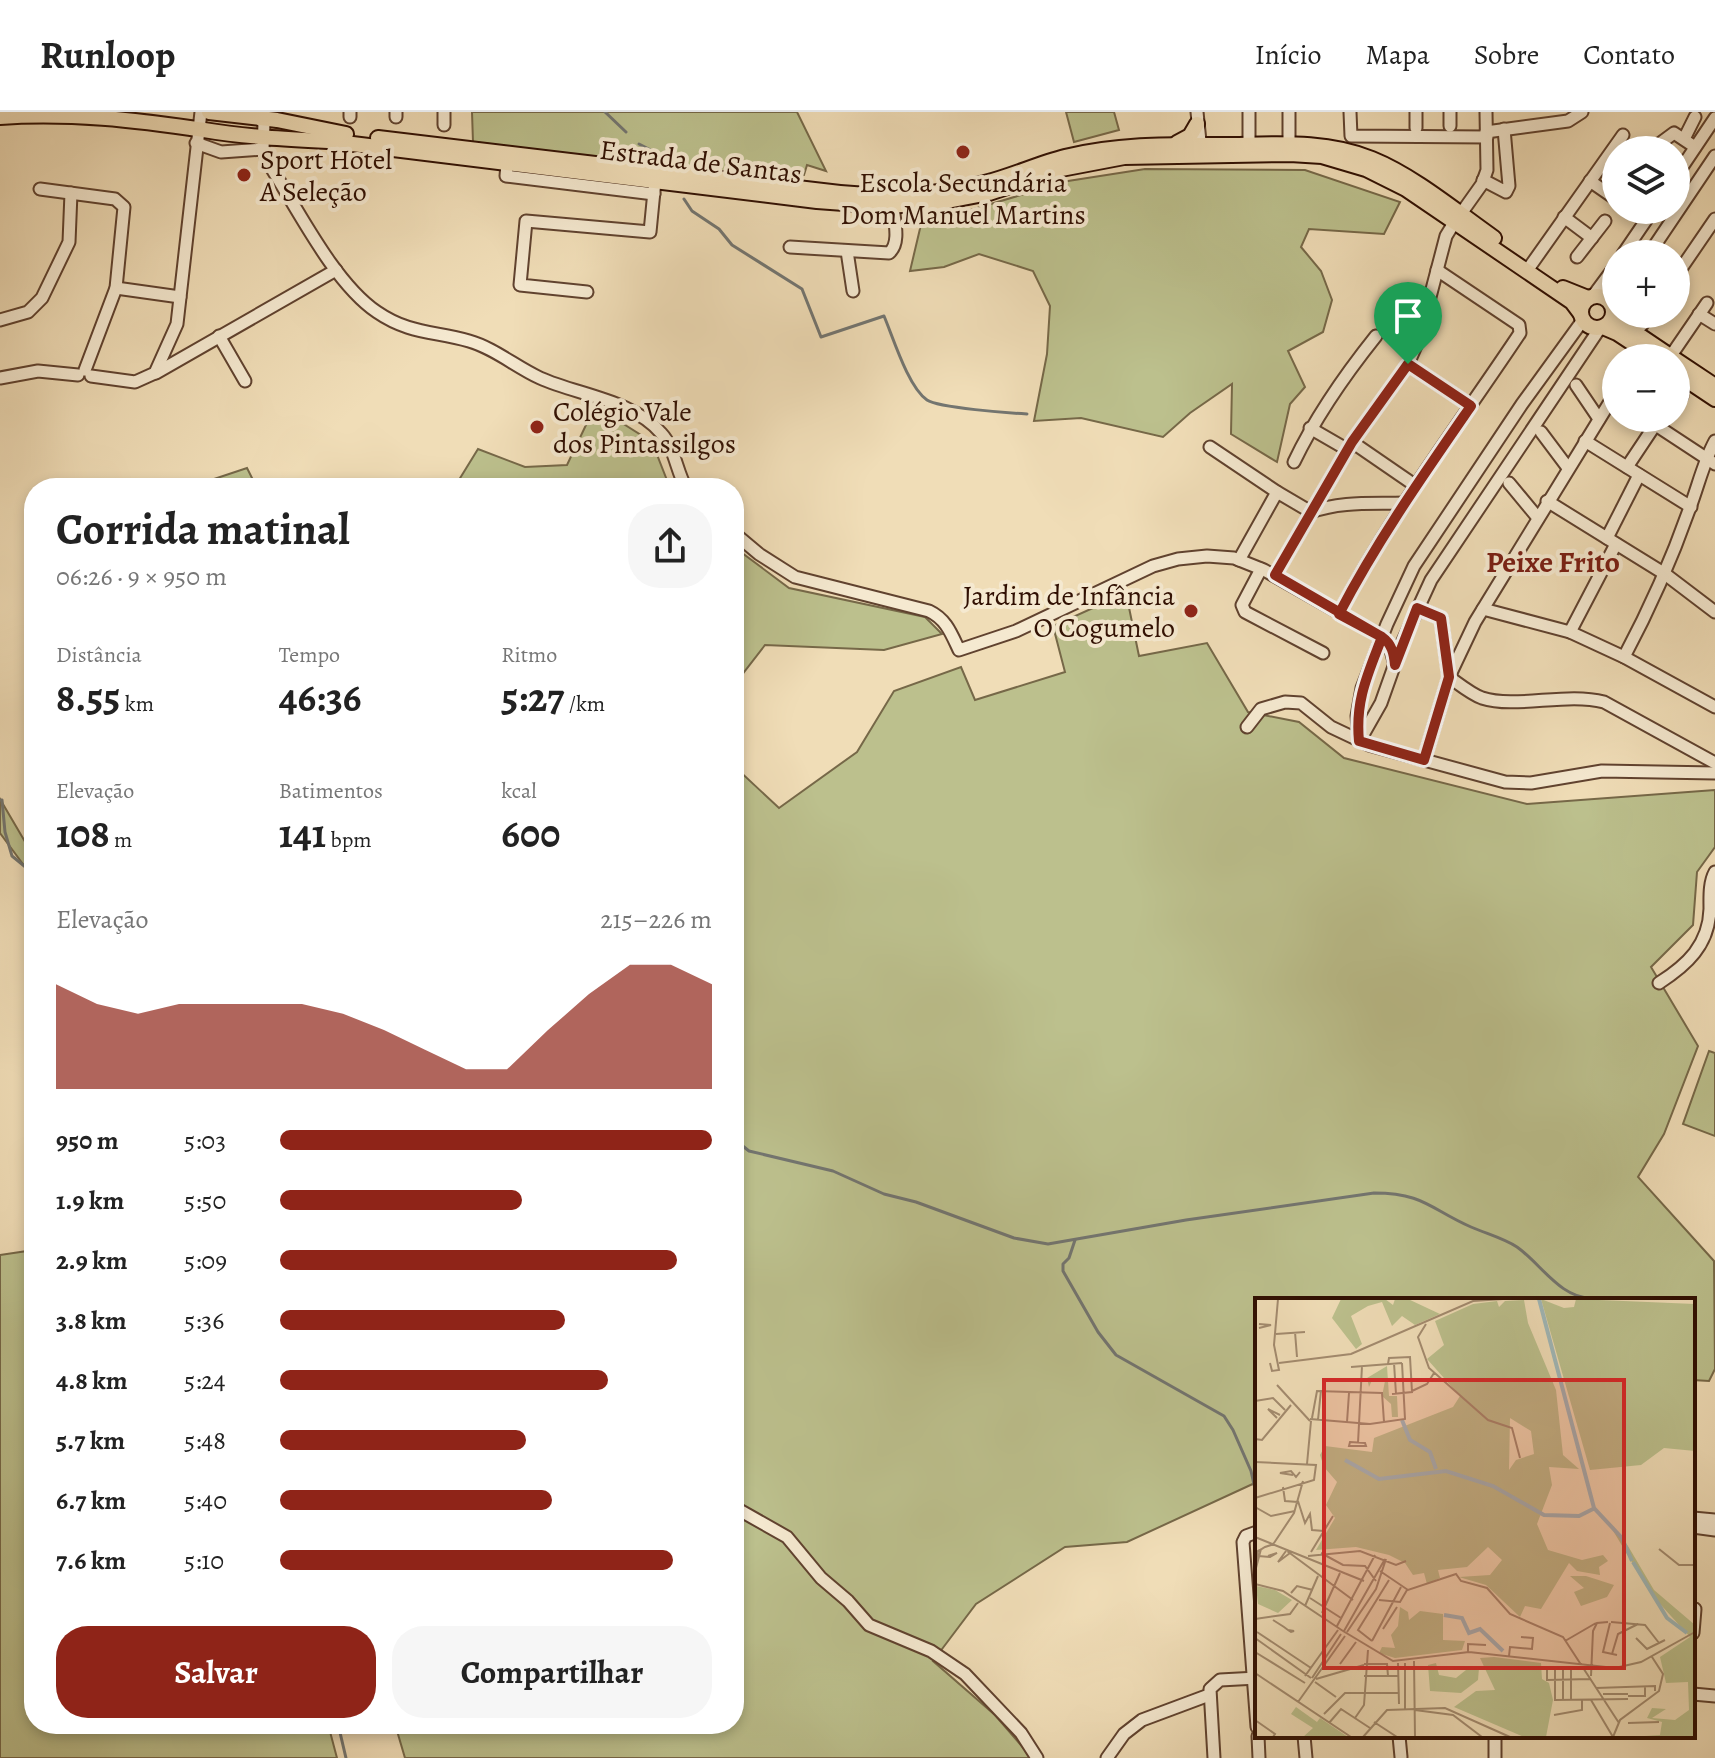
<!DOCTYPE html>
<html lang="pt">
<head>
<meta charset="utf-8">
<style>
  :root { --surface:#fff; --page:#f6f6f6; --text:#222; --muted:#767676; --line:#e0e0e0; --accent:#8f2418 }
  body { margin:0; font-family:Alegreya,serif; background:var(--page); color:var(--text); height:100vh; display:flex; flex-direction:column; font-size:30px; white-space:nowrap }
  * { box-sizing:border-box; margin:0 }
  p { font-size:26px; color:var(--muted) }
  .icon { flex:none; width:44px; height:44px; fill:none; stroke:currentColor; stroke-width:2; stroke-linecap:round; stroke-linejoin:round }
  .map { position:relative; flex:1; overflow:hidden }
  .drawer { position:absolute; left:24px; top:366px; width:720px; height:1256px; display:flex; flex-direction:column; background:var(--surface); border-radius:32px; box-shadow:0 4px 12px #0003 }
  .drawer>* { flex:none }
  .tools { position:absolute; left:1602px; top:24px; display:grid; gap:16px }
  .tools a { display:grid; place-items:center; width:88px; height:88px; border-radius:50%; background:var(--surface); box-shadow:0 4px 12px #0003; font-size:40px }
  .pin { position:absolute; display:grid; place-items:center; width:68px; height:68px; color:#fff; margin:-82px -34px; border-radius:50% 50% 50% 0; rotate:-45deg; box-shadow:0 0 8px #0007 }
  .pin .icon { rotate:45deg }
  .round { display:grid; place-items:center; flex:none; width:84px; height:84px; border-radius:32px; background:var(--page) }
  .head { display:flex; align-items:center; justify-content:space-between; height:136px; padding:0 32px }
  h1 { font-size:44px; font-weight:700; line-height:60px }
  .figures { display:grid; grid-template-columns:repeat(3,1fr); gap:12px; height:136px; padding:8px 32px }
  .figures div { display:grid; align-content:center }
  .figures b { font-size:40px; font-weight:700 }
  .figures small { font-size:22px; font-weight:400 }
  .figures p { font-size:22px }
  .chart { height:224px; padding:16px 32px }
  .chart p { display:flex; justify-content:space-between }
  .chart svg { width:100%; height:144px; margin-top:8px; fill:var(--accent); opacity:.7 }
  .cta { display:flex; gap:16px; margin-top:auto; padding:16px 32px }
  .cta a { flex:1; height:92px; border-radius:32px; background:var(--accent); color:#fff; font-size:32px; font-weight:700; line-height:92px; text-align:center }
  .cta a+a { background:var(--page); color:var(--text) }
  ul { padding:0 32px; list-style:none; font-size:26px }
  li { display:grid; grid-template-columns:128px 96px 1fr; align-items:center; height:60px }
  li i { height:20px; border-radius:10px; background:var(--accent) }
  header { display:flex; align-items:center; gap:48px; box-sizing:border-box; height:112px; padding:0 40px; background:var(--surface); border-bottom:2px solid var(--line) }
  header strong { font-size:38px }
  nav { display:flex; gap:44px; margin-inline-start:auto; font-size:28px }
  .map>svg:first-child { display:block }
  .green { fill:#bcc08d; stroke:#766848; stroke-width:2 }
  .lines { fill:none; stroke-linecap:round; stroke-linejoin:round }
  .stream { stroke:#737570; stroke-width:3 }
  .minor-casing { stroke:#60422f; stroke-width:15 }
  .major-casing { stroke:#300f02; stroke-width:18 }
  .minor { stroke:#f5e9d0; stroke-width:11 }
  .major { stroke:#f0ddb7; stroke-width:14 }
  .route-casing { stroke:#fff; stroke-width:16 }
  .route { stroke:#8f2418; stroke-width:10 }
  .poi-dot { fill:#8f2418; stroke:#f5e9d0; stroke-width:3 }
  .labels { text-anchor:middle; stroke-width:8; stroke-linejoin:round; paint-order:stroke }
  .poi-label { font-size:28px; fill:#300f02; stroke:#f5e9d0; text-anchor:start }
  .street-label { font-size:28px; fill:#300f02; stroke:#f5e9d0 }
  .neighbourhood-label { font-size:30px; font-weight:bold; fill:#7a1f14; stroke:#f5e9d0 }
  .inset-river { fill:none; stroke:#a0b9ba; stroke-width:4 }
  .inset-road { fill:none; stroke:#a38b6f; stroke-width:2 }
  .view { fill:#d62828; fill-opacity:0.15; stroke:#d62828; stroke-width:4 }
  .inset-edge { fill:none; stroke:#300f02; stroke-width:4 }
</style>
</head>
<body>
<header>
<strong>Runloop</strong>
<nav><a>Início</a><a>Mapa</a><a>Sobre</a><a>Contato</a></nav>
</header>
<div class="map">
<svg width="1715" height="1646" viewBox="0 0 1715 1646">
  <rect width="100%" height="100%" fill="#f0ddb7"/>
  <filter id="stains"><feTurbulence type="fractalNoise" baseFrequency=".0025" numOctaves="4"/><feColorMatrix values="0 0 0 0 .2 0 0 0 0 .09 0 0 0 0 .02 0 0 0 .5 -.17"/></filter>
  <radialGradient id="worn" r=".72"><stop offset=".6" stop-color="#630" stop-opacity="0"/><stop offset="1" stop-color="#630" stop-opacity=".3"/></radialGradient>
  <g class="green">
    <path d="M472,0h325l29,59 -19,-6 -3,10 -37,-5 -23,5 -271,-33z"/>
    <path d="M1066,0h48l5,18 -45,12z"/>
    <path d="M1145,57l160,1 95,32 -16,32 -75,-5 -8,18 20,24 11,29 -9,32 -35,19 17,36 -15,17 -13,58 -46,-28 1,-50 -42,29 -27,24 -82,-19 -47,3 13,-67 3,-48 -17,-35 -54,-17 -35,13 -34,4 13,-55 34,-2 111,-33z"/>
    <path d="M595,294l57,36 18,46h-216l24,-39 47,18 42,-2z"/>
    <path d="M247,356l10,20h-70z"/>
    <path d="M734,435l55,41 136,29 17,17 -58,16 -119,-5 -31,40z"/>
    <path d="M1126,481l13,63 68,-13 41,69 51,10 45,36 183,46 188,-14v57l-18,25 -4,53 -42,42 47,79 -34,88 -26,43 76,84 1,108 -6,12 -16,-1v-80h-436v182l-130,60 -62,5 -89,57 -43,57 62,54 37,43h-627l-10,-34h339v-958l45,42 78,-56 37,-61 67,-24 14,33 90,-28 -12,-46z"/>
    <path d="M0,687l34,58v22l-34,-46z"/>
    <path d="M1709,939l6,2v83l-32,-12z"/>
    <path d="M34,1138v474h294l9,34h-337v-503z"/>
  </g>
  <g class="lines">
    <g class="stream">
      <path d="M605,0l21,20"/>
      <path d="M639,32l35,18"/>
      <path d="M684,87l8,12 27,18 13,16 70,44 19,48 63,-21c9,21 24,71 43,84 12,8 83,13 100,14"/>
      <path d="M0,688h2l3,32 7,24 22,18"/>
      <path d="M734,1027l15,12 84,20 51,23 32,8 98,36 34,6 138,-24 188,-27c50,0 56,16 97,34 16,7 32,11 46,20 24,17 44,52 75,51"/>
      <path d="M1075,1128l-6,18 -6,6v7l35,61 18,23 108,61 9,14 18,41 6,27"/>
      <path d="M338,1612l8,34"/>
    </g>
    <g class="minor-casing">
      <g id="minor">
        <path d="M350,0v5"/>
        <path d="M396,0v5"/>
        <path d="M444,0v13"/>
        <path d="M1197,0l4,39"/>
        <path d="M1249,0v33"/>
        <path d="M1289,0v32"/>
        <path d="M1350,0l1,24 136,1"/>
        <path d="M1416,0v16"/>
        <path d="M1450,0v14"/>
        <path d="M256,4l8,7 -1,26 6,15c28,44 65,119 108,148 32,22 57,19 92,29 25,7 47,26 71,37 38,17 93,22 121,55 14,15 15,37 25,55"/>
        <path d="M1486,20l82,-11 14,-9"/>
        <path d="M1684,27l11,-22"/>
        <path d="M196,31l25,9 42,-3"/>
        <path d="M1651,38l23,-17 21,14"/>
        <path d="M507,52l-1,12 148,18"/>
        <path d="M1676,64l39,-58"/>
        <path d="M1483,68l23,12 3,-6 -5,-57"/>
        <path d="M1590,69l26,18"/>
        <path d="M40,77l75,10 9,8 -8,81 -31,82"/>
        <path d="M1632,98l14,10"/>
        <path d="M1460,103l22,-31 5,-14 -1,-58"/>
        <path d="M1564,105l28,21"/>
        <path d="M790,135l99,6c12,-10 5,-33 4,-47"/>
        <path d="M847,139l6,40"/>
        <path d="M1623,142l30,-44"/>
        <path d="M1649,142l66,-98"/>
        <path d="M1577,145l28,-36"/>
        <path d="M1531,153l92,-130"/>
        <path d="M1676,164l39,-57"/>
        <path d="M116,176l64,9"/>
        <path d="M587,180l-67,-7 6,-64 124,11 5,-51"/>
        <path d="M1593,184l23,-31"/>
        <path d="M1699,202l16,10"/>
        <path d="M0,208l28,-8 14,-14 27,-56 2,-49"/>
        <path d="M1631,218l11,-5 8,-11"/>
        <path d="M219,224l26,45"/>
        <path d="M1670,245l37,-54"/>
        <path d="M1408,252l63,42"/>
        <path d="M156,261l180,-103"/>
        <path d="M91,264l44,6 20,-9 22,-49 24,-212"/>
        <path d="M0,266l38,-7 40,4"/>
        <path d="M1576,273l23,34"/>
        <path d="M1676,291l6,-7"/>
        <path d="M1645,306l70,46"/>
        <path d="M1310,316l38,22"/>
        <path d="M1541,320l27,36"/>
        <path d="M1585,329l106,66"/>
        <path d="M1352,330l64,44"/>
        <path d="M1210,335l67,45"/>
        <path d="M1294,350c22,-46 50,-86 82,-126"/>
        <path d="M1627,355l28,-42"/>
        <path d="M1509,371l29,35"/>
        <path d="M1547,389l118,73 50,38"/>
        <path d="M1311,400c30,-11 61,-8 93,-9"/>
        <path d="M734,421l25,21 36,23 134,34c17,8 22,22 30,39l57,-19 137,-65 25,-7 29,-3 27,2 30,12 118,67 8,9 5,19"/>
        <path d="M1607,426l32,-63"/>
        <path d="M1239,448l38,-68 34,20"/>
        <path d="M1261,457l-19,36 3,7 78,41"/>
        <path d="M1275,463l77,-133 56,-78 11,-25 27,-103 8,-13"/>
        <path d="M1417,496l24,10 8,59c10,7 22,17 33,21 34,11 84,-6 122,4l111,61"/>
        <path d="M1483,497l87,23 54,25 91,50"/>
        <path d="M1339,502c51,-99 119,-188 181,-281l-1,-8 -82,-55"/>
        <path d="M1570,520l46,-88"/>
        <path d="M1624,545c25,-47 47,-96 65,-147 9,-23 14,-47 26,-69"/>
        <path d="M1247,615l14,-18 24,-7 16,1 30,24 38,18 136,37 26,1 71,-12 113,2"/>
        <path d="M1360,628l21,-37 22,-62 28,-61 169,-252"/>
        <path d="M1359,629l-2,-25 5,-28 25,-64 27,-58 108,-162 61,-84"/>
        <path d="M1424,648l25,-83 26,-55 141,-230"/>
        <path d="M1659,871c28,-18 50,-38 51,-74 0,-12 -1,-26 5,-37"/>
        <path d="M734,1395l53,30 34,41 27,23 21,24 62,26 34,23 56,59 16,25"/>
        <path d="M1693,1406l22,2"/>
        <path d="M1693,1415l22,3"/>
        <path d="M1257,1420l-11,4 -3,6 14,185"/>
        <path d="M1693,1521l2,-24"/>
        <path d="M1693,1582l22,2"/>
        <path d="M1258,1624l1,22"/>
        <path d="M1304,1624l2,22"/>
        <path d="M1399,1624l2,21"/>
        <path d="M1107,1646l17,-24 18,-14 67,-25"/>
        <path d="M1214,1646l-4,-69 10,-9 37,-2"/>
        <path d="M1495,1646v-22"/>
      </g>
    </g>
    <g class="major-casing">
      <g id="major">
        <path d="M209,0l68,8 69,14"/>
        <path d="M0,5c69,-5 136,3 204,13 41,7 82,9 124,11l489,60 68,5 52,-3 52,-10 72,-24 63,-12 166,-3 32,2 44,13 40,20 166,113 9,12"/>
        <path d="M378,26l462,55c49,5 97,3 145,-10 27,-7 53,-19 80,-26 56,-14 113,-12 169,-12 47,-1 94,-4 138,14 42,17 85,53 122,79"/>
        <path d="M1177,31l13,-7 7,-12"/>
        <path d="M1563,176l25,10"/>
        <circle cx="1597" cy="200" r="16"/>
        <path d="M1613,202l11,11 49,33"/>
        <path d="M1603,215l14,6 38,25"/>
        <path d="M1676,248l39,26"/>
        <path d="M1676,261l39,26"/>
      </g>
    </g>
    <use href="#minor" class="minor"/>
    <use href="#major" class="major"/>
  </g>
  <g class="lines">
    <g class="route-casing">
      <path id="route" d="M1408,252l-56,78 -77,133 107,62c-14,37 -27,63 -23,104l65,19 25,-83 -8,-59 -24,-10 -22,57c-1,-11 -3,-21 -13,-28l-43,-23c38,-73 85,-140 132,-208l-63,-42"/>
    </g>
    <use href="#route" class="route"/>
  </g>
  <g class="poi-dot">
    <circle cx="963" cy="40" r="8"/>
    <circle cx="244" cy="63" r="8"/>
    <circle cx="537" cy="315" r="8"/>
    <circle cx="1191" cy="499" r="8"/>
  </g>
  <g class="labels">
    <g class="poi-label">
      <text x="260" y="57">Sport Hotel<tspan x="260" dy="32">A Seleção</tspan></text>
      <text x="963" y="80" text-anchor="middle">Escola Secundária<tspan x="963" dy="32">Dom Manuel Martins</tspan></text>
      <text x="553" y="309">Colégio Vale<tspan x="553" dy="32">dos Pintassilgos</tspan></text>
      <text x="1175" y="493" text-anchor="end">Jardim de Infância<tspan x="1175" dy="32">O Cogumelo</tspan></text>
    </g>
    <g class="street-label">
      <text transform="translate(701 49) rotate(7)" y="10">Estrada de Santas</text>
    </g>
    <g class="neighbourhood-label">
      <text x="1553" y="460">Peixe Frito</text>
    </g>
  </g>
  <g transform="translate(1255 1186)">
    <rect width="440" height="440" fill="#f0ddb7"/>
    <path d="M86,1h44l8,6 2,-6h13l32,15 -25,11 -13,-9 -10,10 -10,-24 -14,4 -17,10 11,28 -6,5 -24,-31zM286,1l23,9 10,-1 2,-8 119,5v147l-31,-3 -23,17 -51,5zM269,2l4,23 28,67 7,65 16,14 -30,-2 3,18 -15,39 11,26 34,10 21,-5 5,6 -9,6 1,8 -23,-4 -8,-8 -28,46 -16,-3 -5,11 -34,-32 -27,-8 31,-2 12,-15 -14,-13 -21,20 -29,3 2,8 -13,6 -3,-11 -11,2 -8,-12 -16,-8 -33,-8 -40,3 19,-32 -9,-13 11,-23 -13,-15 -4,-12 5,-9 47,6 2,-14 79,-31 7,-11 -33,-37 17,-14 -9,-24 38,-17 24,-3 2,6 6,-6zM255,120l21,13 3,23 -18,6 -7,10zM132,68l2,30h8l1,21h-6l-1,-13 -9,-8 3,-15 -12,-3 -4,9 -2,-9zM357,231l16,17 26,44 41,35v112h-65l30,-2 2,-13 -15,-4 5,-10 14,1 -14,9 23,2 14,-10 -1,-28 -22,1 -6,-26 30,-20 -39,-43zM315,278h16l28,9 -7,12 -26,9 -7,-14 10,-4zM1,288l19,4 17,10 -14,13 -20,-9zM145,309l8,5 1,8 11,-9 23,3v26l22,1 -3,9 -67,8 -16,-5 3,-6 13,1 -4,-13 7,-9zM239,359l47,6 1,16 7,4 4,17 -7,37h-22l-70,-30 22,-16 19,-1 -15,-32zM181,365l3,12 17,3 10,-8 13,-2 -1,12 -17,13 -31,-2 -2,-26zM41,409l21,15 3,-4 28,19h-45l10,-9 -22,-14z" fill="#bcc08d" fill-rule="evenodd"/>
    <path class="inset-river" d="M284,1l55,209 28,30 10,23M147,122l8,20 20,12 6,17M90,162l34,19 67,-8 47,15 51,29 35,1 14,-7M378,264l34,56 20,15M189,317l18,3 7,15 11,-4 23,22"/>
    <path class="inset-road" d="M4,26l12,1 -12,3M171,26l-8,13 11,31 59,52 24,8 8,30M40,34l2,25M21,36l29,-2M15,65l2,8 7,-1 -5,-25 4,-46M24,65l72,-9 122,-53 30,-2M139,65l2,31M133,66l1,-6 21,-1 2,35 -20,2M96,69l51,-4M22,87l33,36M157,93l15,-7 7,-11M0,103l18,-3 12,12M22,120l-9,-9 12,6M57,120l5,-27 65,2 2,29M55,121l60,5 35,-5 -3,-56M63,122l3,-30M92,124l2,-29M0,141l7,1 29,-35M95,144l15,1 1,3h-17zM103,145l4,-77M0,164l61,3 -2,15 -59,18M52,166l4,-43M38,177l-13,-2 11,-2 5,6 4,-5M28,189l2,14 13,1M43,203l7,22 5,-9 2,16 12,1M0,209l16,9 24,-5M0,239l109,44M19,245l20,-30 9,-32M6,251l-5,19 2,-17 2,-1 5,-3 6,-2 3,-2M404,251l20,16h16M31,253l-8,11 12,-9M32,253l66,49M56,254l22,-36M66,255l22,12 22,1 11,15M3,258l12,1 7,-4 -9,3M53,258l52,-5 36,14 10,-4M125,273l28,19 48,-16 5,7 26,7 23,26 53,23 56,86M0,286l28,7 60,40M36,295l6,-7 16,4M55,300l31,20M124,302l21,2 7,-12M50,308l13,-30M67,315l18,-40M0,321l35,-5 8,-11M18,322l11,7 4,3 3,2 3,-1 -6,-1M356,324l34,3 14,18M355,325l-7,29 14,3M82,328l38,-71M128,331l14,-22M88,333l50,30 76,-9 146,16 26,-6 54,-30M89,333l41,-72M2,334l54,36M92,334l29,-43 10,-30M0,340l56,40M381,340l11,11 18,-9M117,343l-14,-11 31,-50M117,343l29,-54M310,343l31,-18M0,354l50,31M213,354v-8l18,1M357,356l6,-20 20,-10M254,358l1,-9 22,2 1,-11 -12,-1M159,363l1,76M143,365l1,41M150,365v46M85,366l16,-22M109,366h23l1,12M292,368v14l43,-1M300,370v32l73,-1M308,370v32M316,371v31M0,375l96,64M50,378l33,-46M109,378h34M336,378l2,-45 4,-8 11,-1M57,380l29,-44M61,381l48,-14M60,384l21,15M341,390l59,-2v5M348,396h25M373,398h17v-10M336,402l22,37M43,404l47,-66M160,412l38,5 29,22M69,416l21,-21h54M299,417l28,-5v-10M100,420l9,-13 4,-55M0,422l20,14 -2,3M119,424l23,15M74,425l12,-14 29,19M373,425l31,-1M108,439l24,-27 58,-2 65,29M358,439l7,-17 39,-29 4,-17 -11,-17"/>
    <path class="view" d="M69,82h300v288h-300z"/>
    <rect width="440" height="440" class="inset-edge"/>
  </g>
  <rect width="100%" height="100%" filter="url(#stains)"/>
  <rect width="100%" height="100%" fill="url(#worn)"/>
</svg>
<div class="tools">
<a><svg class="icon" aria-label="layers" viewBox="0 0 24 24"><path d="M12 4l9 5-9 5-9-5zM3 14l9 5 9-5"/></svg></a>
<a>+</a>
<a>−</a>
</div>
<div class="pin" style="left:1408px;top:252px;background:#1e9e55"><svg class="icon" aria-label="arrive" viewBox="0 0 24 24"><path d="M6 21V4h12l-3 4 3 4H6"/></svg></div>
<section class="drawer">
<div class="head"><div><h1>Corrida matinal</h1><p>06:26 · 9 × 950 m</p></div><a class="round"><svg class="icon" aria-label="share" viewBox="0 0 24 24"><path d="M12 15V3M7 8l5-5 5 5M5 13v7h14v-7"/></svg></a></div>
<div class="figures">
<div><p>Distância</p><b>8.55<small> km</small></b></div>
<div><p>Tempo</p><b>46:36</b></div>
<div><p>Ritmo</p><b>5:27<small> /km</small></b></div>
</div>
<div class="figures">
<div><p>Elevação</p><b>108<small> m</small></b></div>
<div><p>Batimentos</p><b>141<small> bpm</small></b></div>
<div><p>kcal</p><b>600</b></div>
</div>
<div class="chart"><p><span>Elevação</span>215–226 m</p>
<svg viewBox="0 0 160 44" preserveAspectRatio="none"><path d="M0 44V12L10 18L20 21L30 18L40 18L50 18L60 18L70 21L80 26L90 32L100 38L110 38L120 26L130 15L140 6L150 6L160 12V44z"/></svg>
</div>
<ul>
<li><b>950 m</b>5:03<i style="width:100%"></i></li>
<li><b>1.9 km</b>5:50<i style="width:56%"></i></li>
<li><b>2.9 km</b>5:09<i style="width:92%"></i></li>
<li><b>3.8 km</b>5:36<i style="width:66%"></i></li>
<li><b>4.8 km</b>5:24<i style="width:76%"></i></li>
<li><b>5.7 km</b>5:48<i style="width:57%"></i></li>
<li><b>6.7 km</b>5:40<i style="width:63%"></i></li>
<li><b>7.6 km</b>5:10<i style="width:91%"></i></li>
</ul>
<div class="cta"><a>Salvar</a><a>Compartilhar</a></div>
</section>
</div>
</body>
</html>
